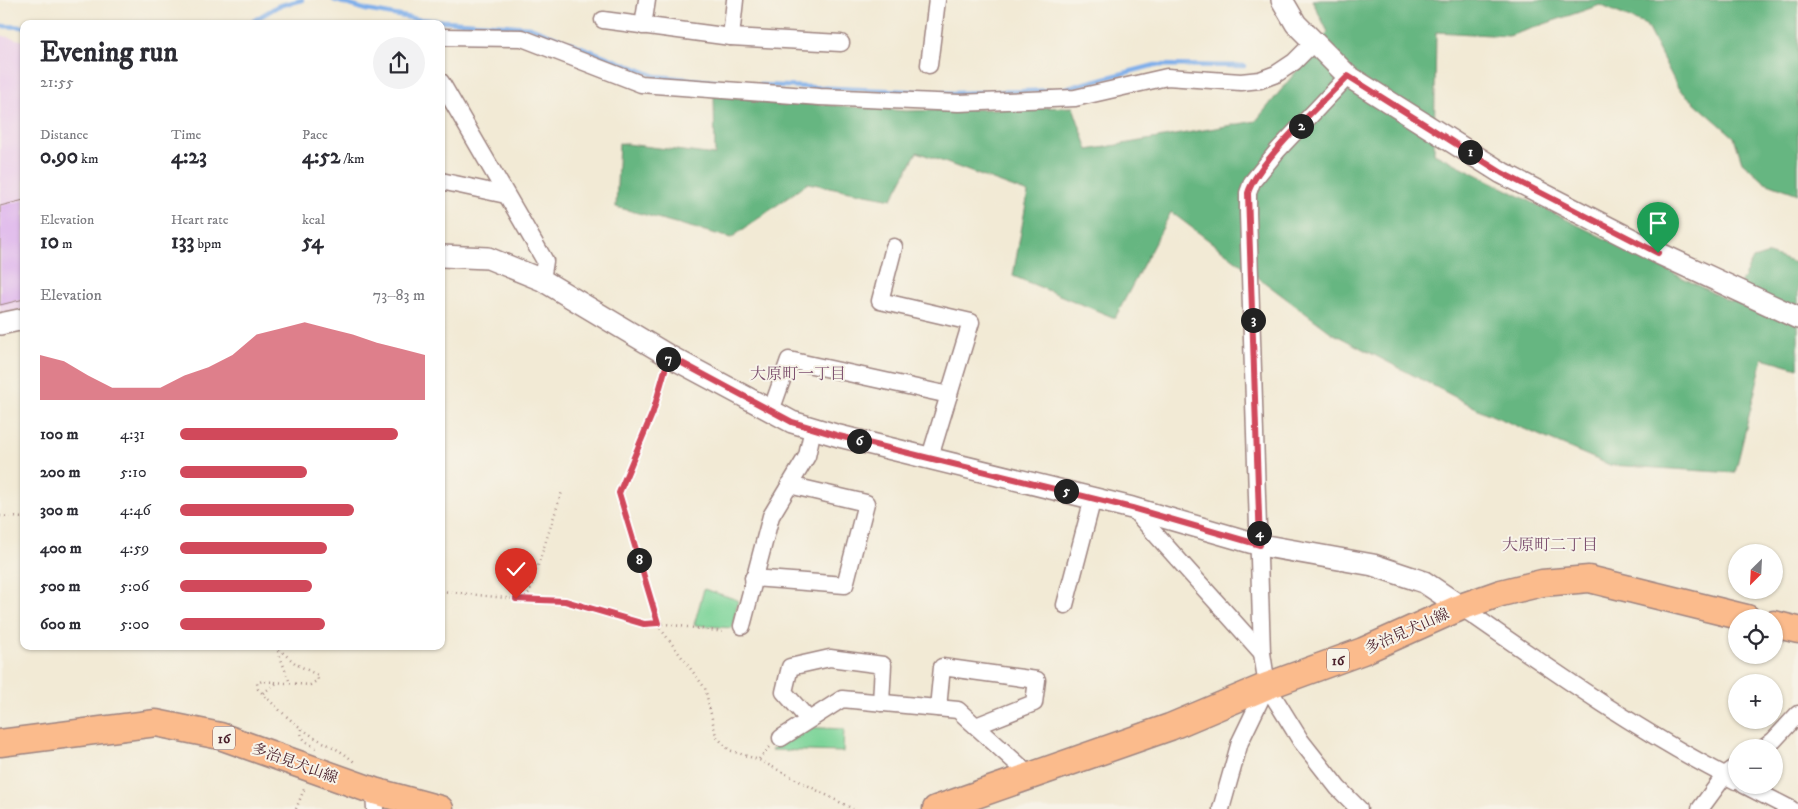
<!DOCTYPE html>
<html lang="en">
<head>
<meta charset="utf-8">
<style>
  :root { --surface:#fff; --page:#f2f2f3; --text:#2b2b33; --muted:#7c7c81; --accent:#d1495b }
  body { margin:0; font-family:"IM FELL DW Pica","Noto Serif JP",serif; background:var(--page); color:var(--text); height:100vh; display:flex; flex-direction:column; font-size:19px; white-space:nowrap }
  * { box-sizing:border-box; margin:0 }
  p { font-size:16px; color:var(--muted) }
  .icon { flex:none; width:28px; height:28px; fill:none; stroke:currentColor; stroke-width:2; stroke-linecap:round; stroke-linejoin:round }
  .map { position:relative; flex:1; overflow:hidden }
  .drawer { position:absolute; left:20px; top:20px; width:425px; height:630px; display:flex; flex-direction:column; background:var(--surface); border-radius:10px; box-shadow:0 1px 4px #0004 }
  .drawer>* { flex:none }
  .needle { width:32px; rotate:204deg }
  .buttons { position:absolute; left:1728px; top:544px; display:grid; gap:10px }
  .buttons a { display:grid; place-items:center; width:55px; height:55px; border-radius:50%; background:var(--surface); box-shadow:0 1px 4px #0004; font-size:25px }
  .pin { position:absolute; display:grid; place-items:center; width:42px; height:42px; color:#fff; margin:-51px -21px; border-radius:50% 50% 50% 0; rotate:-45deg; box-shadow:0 0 5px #0007 }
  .pin .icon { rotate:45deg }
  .km { position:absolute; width:25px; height:25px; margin:-12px; border-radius:50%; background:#222; color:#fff; font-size:14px; line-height:25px; text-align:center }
  .round { display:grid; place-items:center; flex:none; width:52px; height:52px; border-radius:26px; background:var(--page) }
  .summary { display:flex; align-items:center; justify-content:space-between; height:85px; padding:0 20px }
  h1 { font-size:28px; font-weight:700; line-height:38px }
  .metrics { display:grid; grid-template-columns:repeat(3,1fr); gap:8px; height:85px; padding:5px 20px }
  .metrics div { display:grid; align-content:center }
  .metrics b { font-size:21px; font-weight:700 }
  .metrics small { font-size:14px; font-weight:400 }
  .metrics p { font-size:14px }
  .chart { height:140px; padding:10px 20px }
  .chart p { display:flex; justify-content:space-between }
  .chart svg { width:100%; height:90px; margin-top:5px; fill:var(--accent); opacity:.7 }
  ul { padding:0 20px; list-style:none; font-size:16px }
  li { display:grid; grid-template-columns:80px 60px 1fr; align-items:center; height:38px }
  li i { height:12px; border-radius:6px; background:var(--accent) }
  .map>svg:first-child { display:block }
  .built { fill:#ecd1ea }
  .green { fill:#7dd499; stroke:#647a62 }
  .forest { fill:#66b681; stroke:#586a56 }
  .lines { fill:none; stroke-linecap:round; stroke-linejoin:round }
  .stream { stroke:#7fafea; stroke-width:4.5 }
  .building { fill:#dbaded }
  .minor-casing { stroke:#9e8480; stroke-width:19 }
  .tertiary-casing { stroke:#9e8480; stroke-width:24 }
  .primary-casing { stroke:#9e8480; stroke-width:29 }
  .path { stroke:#9e8480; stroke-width:2.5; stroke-dasharray:1 4; stroke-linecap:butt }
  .minor { stroke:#fff; stroke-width:16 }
  .tertiary { stroke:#fff; stroke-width:21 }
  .primary { stroke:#fbbb8c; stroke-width:26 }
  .route-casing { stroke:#fff; stroke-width:10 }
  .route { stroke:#d1495b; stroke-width:6 }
  .labels { text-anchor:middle; stroke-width:4; stroke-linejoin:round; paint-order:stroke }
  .shield { fill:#f7f3e8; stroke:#7e5f64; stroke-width:1 }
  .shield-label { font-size:14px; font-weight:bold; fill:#4a1f2b }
  .street-label { font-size:15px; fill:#4a1f2b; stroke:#f7f3e8 }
  .neighbourhood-label { font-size:16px; fill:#7d516f; stroke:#f7f3e8 }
</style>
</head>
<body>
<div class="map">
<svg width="1798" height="809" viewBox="0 0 1798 809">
  <rect width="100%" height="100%" fill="#f7f3e8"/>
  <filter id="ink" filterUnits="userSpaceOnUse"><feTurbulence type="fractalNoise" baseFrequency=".02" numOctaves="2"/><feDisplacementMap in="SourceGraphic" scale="10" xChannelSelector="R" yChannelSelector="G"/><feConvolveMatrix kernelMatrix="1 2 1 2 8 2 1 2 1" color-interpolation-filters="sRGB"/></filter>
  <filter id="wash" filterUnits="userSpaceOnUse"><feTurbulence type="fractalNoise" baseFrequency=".0096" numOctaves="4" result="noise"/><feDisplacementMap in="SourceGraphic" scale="20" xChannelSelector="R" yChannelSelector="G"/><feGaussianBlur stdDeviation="1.12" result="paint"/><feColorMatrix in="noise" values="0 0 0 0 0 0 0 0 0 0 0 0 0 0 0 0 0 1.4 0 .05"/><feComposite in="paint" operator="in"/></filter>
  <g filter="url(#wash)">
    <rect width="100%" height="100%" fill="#f2ead5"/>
    <path class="built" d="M0,35l24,6v268l-24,6z"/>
    <g class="green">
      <path d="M704,589l34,11 -6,28 -38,-3z"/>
      <path d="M801,727l43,2 -1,23 -72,-2z"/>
    </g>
    <path class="forest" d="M1312,0h486v194l-33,-12 -23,-20 -8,-25 -56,-49 -32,-63 -46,-20 -91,31 -73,-4 -2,121 297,149 22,-43 16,-5 29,10v104l-35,-10 -28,115 -125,-8 -126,-53 -152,-79 -161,-121 -56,106 -102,-42 15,-83 -111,-41 -25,47 -84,-16 -77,55 -115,-31 3,-64 96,12 -1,-59 192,15 167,-4 15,43 168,-29 72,-89z"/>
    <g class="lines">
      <g class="stream">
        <path d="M334,0l32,10 51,9 113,8 126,49 63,6"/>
        <path d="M248,24l30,-18 24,-6"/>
        <path d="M0,26l24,1"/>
        <path d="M761,85l193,8 105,-3 96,-25 89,1"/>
      </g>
    </g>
    <g id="blocks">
      <path class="building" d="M24,200v99l-24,6v-99z"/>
    </g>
  </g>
  <g filter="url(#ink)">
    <use href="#blocks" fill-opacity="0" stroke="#9e8480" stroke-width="1"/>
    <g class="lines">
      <g class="minor-casing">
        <g id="minor">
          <path d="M603,20l128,17 110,6"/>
          <path d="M643,26l4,-26"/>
          <path d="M441,37l81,1 119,46 179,13 139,6 116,-5 92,-21 74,5 19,-2 16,-6 18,-12 20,-20"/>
          <path d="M731,37l4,-37"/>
          <path d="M929,65l8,-65"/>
          <path d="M1348,76l-70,74 -26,32 -4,11v20l14,440 5,33 34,55 37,47 21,21"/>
          <path d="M441,82l104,179 -3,19"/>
          <path d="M441,181l65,14"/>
          <path d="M894,247l-14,54 91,21 -41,135"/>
          <path d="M771,411l18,-51 160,35"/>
          <path d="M1132,508l130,145"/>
          <path d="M753,578l92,7 21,-82 -77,-18"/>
          <path d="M1065,605l28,-107"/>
          <path d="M1461,607c89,62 178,125 275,174"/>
          <path d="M742,626l29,-110 36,-60 6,-28"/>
          <path d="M938,708l4,-41 95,13 -3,23 -58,23"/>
          <path d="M808,719l-24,-27 6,-25 40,-9 53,7 -2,38"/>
          <path d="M781,738l61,-39 116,11 74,67"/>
          <path d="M1764,748l10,-8 24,-26"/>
          <path d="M1744,785l47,24"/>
          <path d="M374,791l1,18"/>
          <path d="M1221,809l19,-67 27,-56"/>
          <path d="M1700,809l25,-34 11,-8"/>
        </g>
      </g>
      <g class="tertiary-casing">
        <g id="tertiary">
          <path d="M1282,0l14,24 52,52 154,97 156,80 140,65"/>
          <path d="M441,256l47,2 54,22 127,76 123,66 47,14 293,72 128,37 113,20 51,17 37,25"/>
          <path d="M0,324l24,-5"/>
        </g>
      </g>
      <g class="primary-casing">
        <g id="primary">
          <path d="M1774,624l24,6"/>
          <path d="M0,743l156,-20 64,13 154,55 66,18"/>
          <path d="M936,809l234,-82 97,-41 96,-35 98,-44 40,-14 41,-10 47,-4 158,39"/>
        </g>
      </g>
      <g class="path">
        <path d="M664,373l-11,39 -34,81 41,135 45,60 11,48 13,14 30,10 94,49"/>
        <path d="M0,516l24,2"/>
        <path d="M441,591l74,8 50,2 79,23 14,-1 66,9"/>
        <path d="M527,599l35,-107"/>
        <path d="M223,646l1,3"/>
        <path d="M275,646l21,18 21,11 1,5 -8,5 -48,-4 -5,2 1,6c17,17 33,33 53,46 15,10 30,14 43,27"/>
        <path d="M278,651l12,32"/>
        <path d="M263,693l15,-11"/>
        <path d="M301,729c-1,10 7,14 15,19"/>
        <path d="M759,759l11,-12"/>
        <path d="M296,809l9,-22"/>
      </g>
      <use href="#minor" class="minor"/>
      <use href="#tertiary" class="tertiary"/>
      <use href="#primary" class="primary"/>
    </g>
  </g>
  <g class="lines" filter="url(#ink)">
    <g class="route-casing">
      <path id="route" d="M516,599l49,2 79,23 14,-1 -39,-130 34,-81 16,-56 123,66 47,14 293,72 128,37 -12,-352c9,-31 75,-91 100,-117l154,97 156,80"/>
    </g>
    <use href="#route" class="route"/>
  </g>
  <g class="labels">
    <g class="shield">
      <rect x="1327" y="648.5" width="22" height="23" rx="4"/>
      <rect x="213" y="726.5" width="22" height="23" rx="4"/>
    </g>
    <g class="shield-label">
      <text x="1338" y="665">16</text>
      <text x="224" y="743">16</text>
    </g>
    <g class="street-label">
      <text transform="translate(1407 631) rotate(-24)" y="5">多治見犬山線</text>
      <text transform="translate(295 763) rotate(20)" y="5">多治見犬山線</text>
    </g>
    <g class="neighbourhood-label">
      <text x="798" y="379">大原町一丁目</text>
      <text x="1550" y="550">大原町二丁目</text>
    </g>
  </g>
</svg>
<div class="buttons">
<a><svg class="needle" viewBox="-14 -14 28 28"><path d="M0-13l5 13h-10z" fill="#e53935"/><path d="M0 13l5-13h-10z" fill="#7c7c81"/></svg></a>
<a><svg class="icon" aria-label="locate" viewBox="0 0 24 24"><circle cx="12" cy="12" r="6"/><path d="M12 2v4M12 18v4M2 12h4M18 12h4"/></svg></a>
<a>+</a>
<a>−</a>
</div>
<div class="pin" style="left:1658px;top:253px;background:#1e9e55"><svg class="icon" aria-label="arrive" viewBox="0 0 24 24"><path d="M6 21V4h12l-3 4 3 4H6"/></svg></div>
<div class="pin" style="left:516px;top:599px;background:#d93025"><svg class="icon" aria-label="check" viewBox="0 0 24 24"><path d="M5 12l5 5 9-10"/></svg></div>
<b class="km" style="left:1470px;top:152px">1</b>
<b class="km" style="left:1301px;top:126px">2</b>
<b class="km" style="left:1253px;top:320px">3</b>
<b class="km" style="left:1259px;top:533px">4</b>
<b class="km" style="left:1066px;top:491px">5</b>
<b class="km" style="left:859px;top:441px">6</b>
<b class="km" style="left:668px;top:359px">7</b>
<b class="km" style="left:639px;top:560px">8</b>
<section class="drawer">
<div class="summary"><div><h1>Evening run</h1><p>21:55</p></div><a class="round"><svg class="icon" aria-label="share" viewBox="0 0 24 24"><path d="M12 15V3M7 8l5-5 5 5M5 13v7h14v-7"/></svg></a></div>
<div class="metrics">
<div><p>Distance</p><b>0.90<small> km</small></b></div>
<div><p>Time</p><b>4:23</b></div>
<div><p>Pace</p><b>4:52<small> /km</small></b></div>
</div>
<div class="metrics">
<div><p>Elevation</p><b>10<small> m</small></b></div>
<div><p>Heart rate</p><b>133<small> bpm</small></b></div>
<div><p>kcal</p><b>54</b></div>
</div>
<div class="chart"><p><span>Elevation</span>73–83 m</p>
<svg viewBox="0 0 160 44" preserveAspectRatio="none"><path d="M0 44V22L10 25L20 32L30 38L40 38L50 38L60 32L70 28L80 22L90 12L100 9L110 6L120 9L130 12L140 16L150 19L160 22V44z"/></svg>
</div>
<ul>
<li><b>100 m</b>4:31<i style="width:89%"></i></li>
<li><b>200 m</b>5:10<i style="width:52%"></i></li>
<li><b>300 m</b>4:46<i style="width:71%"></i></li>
<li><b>400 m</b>4:59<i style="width:60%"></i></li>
<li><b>500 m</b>5:06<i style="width:54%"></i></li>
<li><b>600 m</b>5:00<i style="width:59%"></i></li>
</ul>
</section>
</div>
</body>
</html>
